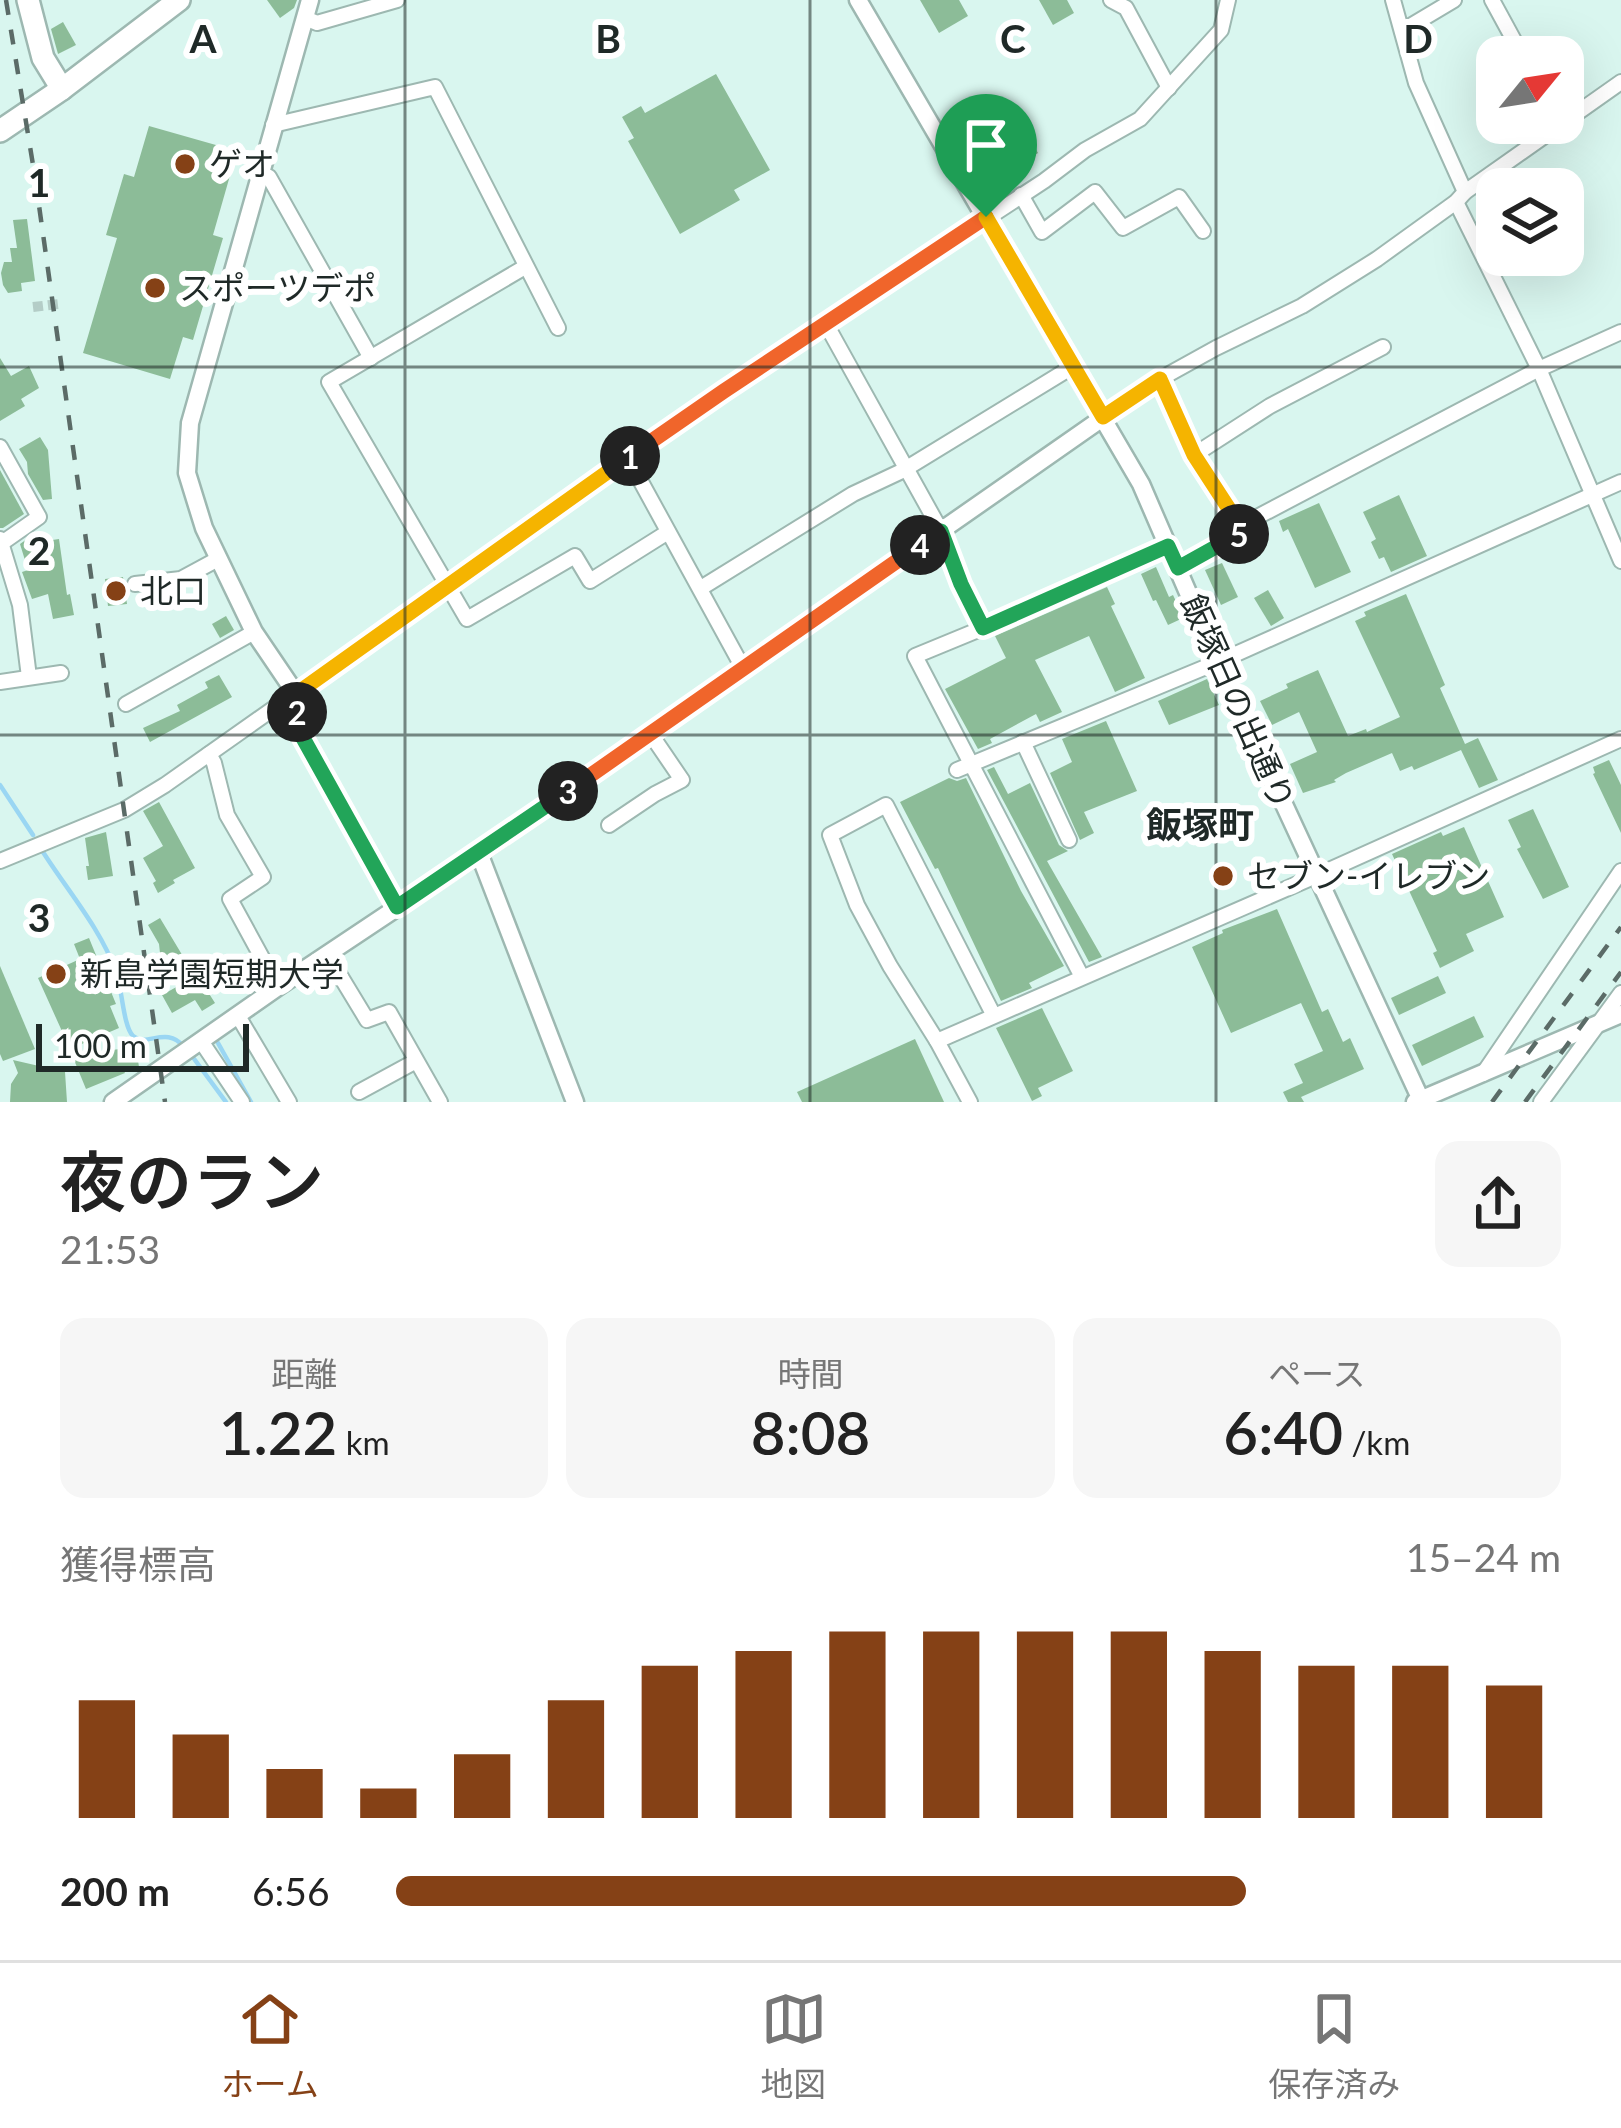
<!DOCTYPE html>
<html lang="ja">
<head>
<meta charset="utf-8">
<style>
  :root { --surface:#fff; --page:#f6f6f6; --text:#222; --muted:#767676; --line:#e0e0e0; --accent:#854116 }
  body { margin:0; font-family:Lato,"Noto Sans JP",sans-serif; background:var(--page); color:var(--text); height:100vh; display:flex; flex-direction:column; font-size:45px; white-space:nowrap }
  * { box-sizing:border-box; margin:0 }
  p { font-size:39px; color:var(--muted) }
  .icon { flex:none; width:66px; height:66px; fill:none; stroke:currentColor; stroke-width:2; stroke-linecap:round; stroke-linejoin:round }
  .map { position:relative; height:1102px; overflow:hidden }
  .drawer { display:flex; flex-direction:column; background:var(--surface); flex:1 }
  .drawer>* { flex:none }
  .needle { width:78px; rotate:60deg }
  .fabs { position:absolute; left:1476px; top:36px; display:grid; gap:24px }
  .fabs a { display:grid; place-items:center; width:108px; height:108px; border-radius:24px; background:var(--surface); box-shadow:0 12px 48px #0002; font-size:60px }
  .scale { position:absolute; left:36px; bottom:30px; width:213px; box-sizing:border-box; padding-left:12px; border:6px solid #1f2927; border-top:0; font-size:33px; line-height:42px; white-space:nowrap; color:#1f2927; -webkit-text-stroke:9px #fff; paint-order:stroke }
  .pin { position:absolute; display:grid; place-items:center; width:102px; height:102px; color:#fff; margin:-123px -51px; border-radius:50% 50% 50% 0; rotate:-45deg; box-shadow:0 0 12px #0007 }
  .pin .icon { rotate:45deg }
  .km { position:absolute; width:60px; height:60px; margin:-30px; border-radius:50%; background:#222; color:#fff; font-size:33px; line-height:60px; text-align:center }
  .round { display:grid; place-items:center; flex:none; width:126px; height:126px; border-radius:24px; background:var(--page) }
  .headline { display:flex; align-items:center; justify-content:space-between; height:204px; padding:0 60px }
  h1 { font-size:66px; font-weight:600; line-height:90px }
  .metrics { display:grid; grid-template-columns:repeat(3,1fr); gap:18px; height:204px; padding:12px 60px }
  .metrics div { display:grid; align-content:center; border-radius:24px; background:var(--page); text-align:center }
  .metrics b { font-size:60px; font-weight:600 }
  .metrics small { font-size:33px; font-weight:400 }
  .metrics p { font-size:33px }
  .chart { height:336px; padding:24px 60px }
  .chart p { display:flex; justify-content:space-between }
  .chart svg { width:100%; height:216px; margin-top:12px; stroke:var(--accent); stroke-width:6 }
  ul { padding:0 60px; list-style:none; font-size:39px }
  li { display:grid; grid-template-columns:192px 144px 1fr; align-items:center; height:90px }
  li i { height:30px; border-radius:15px; background:var(--accent) }
  .tab-bar { display:flex; justify-content:space-around; align-items:center; height:168px; border-top:3px solid var(--line); background:var(--surface); font-size:33px; color:var(--muted) }
  .tab-bar a { display:grid; justify-items:center; gap:6px }
  .tab-bar .active { color:var(--accent) }
  .map>svg:first-child { display:block }
  .lines { fill:none; stroke-linecap:round; stroke-linejoin:round }
  .stream { stroke:#9ad6f3; stroke-width:4.5 }
  .building { fill:#8cbc98 }
  .pedestrian-tunnel { stroke:#b4cdc7; stroke-width:10; stroke-dasharray:10 5; stroke-linecap:butt }
  .minor-casing { stroke:#9db8b1; stroke-width:18 }
  .tertiary-casing { stroke:#9db8b1; stroke-width:21 }
  .primary-casing { stroke:#9db8b1; stroke-width:26 }
  .minor { stroke:#fff; stroke-width:14 }
  .tertiary { stroke:#fff; stroke-width:16 }
  .primary { stroke:#fff; stroke-width:21 }
  .rail { stroke:#5b6b67; stroke-width:4.5; stroke-dasharray:15 15; stroke-linecap:butt }
  .split-1-casing { stroke:#fff; stroke-width:24 }
  .split-2-casing { stroke:#fff; stroke-width:24 }
  .split-3-casing { stroke:#fff; stroke-width:24 }
  .split-4-casing { stroke:#fff; stroke-width:24 }
  .split-5-casing { stroke:#fff; stroke-width:24 }
  .split-6-casing { stroke:#fff; stroke-width:24 }
  .split-1 { stroke:#f0652b; stroke-width:15 }
  .split-2 { stroke:#f5b400; stroke-width:15 }
  .split-3 { stroke:#22a559; stroke-width:15 }
  .split-4 { stroke:#f0652b; stroke-width:15 }
  .split-5 { stroke:#22a559; stroke-width:15 }
  .split-6 { stroke:#f5b400; stroke-width:15 }
  .grid { fill:none; stroke:#1f2927; stroke-width:3; stroke-opacity:0.55 }
  .poi-dot { fill:#854116; stroke:#fff; stroke-width:4.5 }
  .labels { text-anchor:middle; stroke-width:12; stroke-linejoin:round; paint-order:stroke }
  .poi-label { font-size:33px; fill:#1f2927; stroke:#fff; text-anchor:start }
  .street-label { font-size:33px; fill:#1f2927; stroke:#fff }
  .neighbourhood-label { font-size:36px; font-weight:bold; fill:#1f2927; stroke:#fff }
  .grid-label { font-size:39px; text-anchor:middle; font-weight:bold; fill:#1f2927; stroke:#fff; stroke-width:12; stroke-linejoin:round; paint-order:stroke }
</style>
</head>
<body>
<div class="map">
<svg width="1621" height="1102" viewBox="0 0 1621 1102">
  <rect width="100%" height="100%" fill="#d9f6ef"/>
  <g class="lines">
    <g class="stream">
      <path d="M0,785l33,50"/>
      <path d="M43,852c24,38 58,77 73,120 6,15 7,54 17,64 14,12 33,-11 51,11"/>
      <path d="M218,1043l33,59"/>
      <path d="M192,1056l34,46"/>
    </g>
  </g>
  <g class="building">
    <path d="M267,0h30l-3,8 -14,10z"/>
    <path d="M920,0h39l9,16 -29,17z"/>
    <path d="M1039,0h28l7,13 -21,12z"/>
    <path d="M63,22l13,23 -18,9 -7,-25z"/>
    <path d="M716,74l54,96 -36,20 6,10 -60,34 -52,-93 6,-3 -12,-21 19,-11 4,7z"/>
    <path d="M958,117l20,35 47,-23 13,24 -10,6 -1,-2 -23,14 9,17 -14,9 -11,-19 -7,3 -7,-10 -26,-47z"/>
    <path d="M149,126l88,25 -24,84 10,3 -30,102 -10,-3 -13,42 -87,-26 34,-115 -11,-3 18,-61 10,3z"/>
    <path d="M27,219l8,62 -14,2 1,8 -14,2 -5,-8 -2,-12 3,-11h8l-2,-14h7l-4,-28z"/>
    <path d="M0,358l11,18 18,-10 10,22 -18,11 4,7 -25,15z"/>
    <path d="M40,437l8,13 4,49 -9,1 -15,-26 -1,-12 -8,-13z"/>
    <path d="M0,470l24,44 -21,14h-3z"/>
    <path d="M1399,495l28,61 -36,16 -7,-15 -5,2 -8,-17 5,-3 -13,-27z"/>
    <path d="M1319,503l32,69 -36,16 -27,-59 -5,3 -4,-11z"/>
    <path d="M34,534l5,8 20,-3 8,56 3,-1 4,21 -21,4 -5,-25 -16,5 -10,-27 6,-2 -8,-26z"/>
    <path d="M1222,563l16,34 -17,8 -16,-35z"/>
    <path d="M1156,567l13,30 4,-2 9,19 -1,5 -13,6 -12,-25 -3,1 -12,-27z"/>
    <path d="M123,577l4,27 -19,2 -3,-27z"/>
    <path d="M1107,587l8,17 -4,2 34,72 -30,14 -26,-56 -54,24 27,52 -22,10 -4,-8 -46,25 2,4 -14,6 -33,-60 61,-31 -11,-22z"/>
    <path d="M1268,590l16,28 -13,8 -17,-28z"/>
    <path d="M1406,594l39,91 -5,3 25,56 13,-6 20,42 -19,8 -18,-38 -47,20 -2,-4 -12,5 -8,-18 -46,20 -12,7 2,2 -33,11 -13,-29 27,-12 -18,-40 -27,13 -12,-24 28,-13 -2,-4 32,-14 30,66 18,-7 1,3 33,-15 -45,-96 11,-5 -2,-4z"/>
    <path d="M226,616l8,14 -14,8 -8,-14z"/>
    <path d="M219,675l13,22 -82,45 -7,-14 37,-17 -3,-6 31,-17 -3,-6z"/>
    <path d="M1207,679l12,26 -50,20 -11,-24z"/>
    <path d="M1106,721l31,70 -53,21 10,21 -14,7 -30,-67 22,-11 -10,-23z"/>
    <path d="M1609,760l12,25v48l-28,-59 2,-1 -2,-6z"/>
    <path d="M994,767l14,27 22,-11 29,62 9,6 -21,10 55,96 -13,5 -102,-192z"/>
    <path d="M949,778l8,3 9,-3 55,113 43,75 -35,17 3,5 -31,13 -63,-133 -3,1 -35,-67z"/>
    <path d="M159,802l36,66 -22,12 2,3 -17,10 -5,-10 3,-2 -13,-23 20,-12 -20,-35z"/>
    <path d="M1533,809l36,78 -26,12 -26,-50 4,-2 -13,-27z"/>
    <path d="M1464,827l40,90 -38,17 8,17 -34,17 -7,-15 4,-2 -45,-97 49,-22 2,4z"/>
    <path d="M106,832l7,44 -25,4 -2,-14h3l-4,-28z"/>
    <path d="M1277,909l45,103 6,-3 15,33 7,-4 14,31 -63,28 3,5h-16l-5,-10 20,-9 -9,-19 29,-13 -22,-48 -70,30 -39,-86 31,-14 -1,-3z"/>
    <path d="M160,918l39,65 2,-2 14,22 -13,8 -7,-11 -23,13 -10,-18 18,-10 -20,-32 -1,-9 -11,-19z"/>
    <path d="M89,938l27,66 -6,2 9,22 -49,21 -32,-71 42,-19 -6,-15z"/>
    <path d="M0,966l35,83 -32,12 -3,-7z"/>
    <path d="M1438,976l8,17 -47,22 -8,-17z"/>
    <path d="M1042,1008l31,63 -35,17 4,8 -10,5 -36,-73z"/>
    <path d="M1474,1016l10,21 -62,29 -10,-21z"/>
    <path d="M915,1039l29,63h-142l-5,-10z"/>
    <path d="M136,1047l3,20 -16,2 2,4 -39,16 -14,-34z"/>
    <path d="M13,1060l52,12 2,30h-57l1,-18 7,-11z"/>
  </g>
  <g class="lines">
    <path class="pedestrian-tunnel" d="M33,307l26,-3"/>
    <g class="minor-casing">
      <g id="minor">
        <path d="M1111,0l15,8 43,80"/>
        <path d="M1393,0l23,83 49,109"/>
        <path d="M1492,0l31,57"/>
        <path d="M305,18l12,5 80,-23"/>
        <path d="M1402,31l52,-31"/>
        <path d="M273,125l162,-38 123,241"/>
        <path d="M260,173l9,4 102,181"/>
        <path d="M1021,195l21,37 53,-40 28,36 56,-31 24,34"/>
        <path d="M1456,202l83,167 82,192"/>
        <path d="M525,267l-196,115 138,237 108,-63 15,25 78,-49"/>
        <path d="M826,324l115,207 20,53 22,44 -68,28 167,321"/>
        <path d="M1160,379l34,76 50,77 -66,36"/>
        <path d="M1104,417l56,-38 56,-31 86,-42 75,-47 79,-57 9,-10 156,-110"/>
        <path d="M0,447l39,70 -37,26"/>
        <path d="M1194,455l76,-49 113,-59"/>
        <path d="M628,458l115,210"/>
        <path d="M1240,526l299,-157 82,-37"/>
        <path d="M0,539l20,66 9,72"/>
        <path d="M135,584l46,-5 37,-20"/>
        <path d="M701,588l152,-94 49,-23 170,-104"/>
        <path d="M983,628l185,-82"/>
        <path d="M0,682l61,-9"/>
        <path d="M296,694l2,35 99,178"/>
        <path d="M126,704l128,-72"/>
        <path d="M1023,742l46,98"/>
        <path d="M209,754l5,9 13,52 36,62 -33,22 48,88"/>
        <path d="M957,770l261,-108 403,-180"/>
        <path d="M609,825l46,-31 27,-14 -32,-47"/>
        <path d="M0,861l124,-51 41,-25 559,-394 320,-210 41,-31 55,-31 81,-89 7,-30"/>
        <path d="M327,954l40,66 22,-8 51,90"/>
        <path d="M238,1016l51,86"/>
        <path d="M201,1041l41,61"/>
        <path d="M937,1041l381,-166 303,-136"/>
        <path d="M1483,1074l138,-203"/>
        <path d="M359,1092l57,-31"/>
        <path d="M970,1102l-33,-61 -47,-75 -33,-61 -27,-70 56,-30 107,209"/>
        <path d="M1541,1102l80,-109"/>
      </g>
    </g>
    <g class="tertiary-casing">
      <g id="tertiary">
        <path d="M858,0l283,484 77,178 204,440"/>
        <path d="M296,694l-42,-62 -50,-104 -17,-55 3,-50 120,-423"/>
        <path d="M479,853l96,249"/>
        <path d="M113,1102l165,-115 201,-134 625,-436"/>
        <path d="M1415,1102l206,-88"/>
      </g>
    </g>
    <g class="primary-casing">
      <g id="primary">
        <path d="M28,0l15,58 19,31"/>
        <path d="M0,131l62,-42 117,-89"/>
      </g>
    </g>
    <use href="#minor" class="minor"/>
    <use href="#tertiary" class="tertiary"/>
    <use href="#primary" class="primary"/>
    <g class="rail">
      <path d="M6,0l29,177 130,925"/>
      <path d="M1492,1102l129,-175"/>
      <path d="M1525,1102l96,-130"/>
    </g>
  </g>
  <g class="lines">
    <g class="split-1-casing">
      <path id="split-1" d="M630,456l94,-65 262,-174"/>
    </g>
    <g class="split-2-casing">
      <path id="split-2" d="M297,712l-1,-18 334,-238"/>
    </g>
    <g class="split-3-casing">
      <path id="split-3" d="M297,712l1,17 99,178 171,-116"/>
    </g>
    <g class="split-4-casing">
      <path id="split-4" d="M568,791l352,-246"/>
    </g>
    <g class="split-5-casing">
      <path id="split-5" d="M920,545l21,-14 20,53 22,44 185,-82 10,22 61,-34"/>
    </g>
    <g class="split-6-casing">
      <path id="split-6" d="M986,217l117,200 57,-38 34,76 50,77 -5,2"/>
    </g>
    <use href="#split-1" class="split-1"/>
    <use href="#split-2" class="split-2"/>
    <use href="#split-3" class="split-3"/>
    <use href="#split-4" class="split-4"/>
    <use href="#split-5" class="split-5"/>
    <use href="#split-6" class="split-6"/>
  </g>
  <path class="grid" d="M405,0v1102M810,0v1102M1216,0v1102M0,367h1621M0,735h1621"/>
  <g class="poi-dot">
    <circle cx="185" cy="164" r="12"/>
    <circle cx="155" cy="288" r="12"/>
    <circle cx="116" cy="591" r="12"/>
    <circle cx="1223" cy="876" r="12"/>
    <circle cx="56" cy="974" r="12"/>
  </g>
  <g class="labels">
    <g class="poi-label">
      <text x="209" y="176">ゲオ</text>
      <text x="179" y="300">スポーツデポ</text>
      <text x="140" y="603">北口</text>
      <text x="1247" y="888">セブン-イレブン</text>
      <text x="80" y="986">新島学園短期大学</text>
    </g>
    <g class="street-label">
      <text transform="translate(1238 702) rotate(66)" y="12">飯塚日の出通り</text>
    </g>
    <g class="neighbourhood-label">
      <text x="1200" y="838">飯塚町</text>
    </g>
  </g>
  <g class="grid-label">
    <text x="203" y="53">A</text>
    <text x="608" y="53">B</text>
    <text x="1013" y="53">C</text>
    <text x="1418" y="53">D</text>
    <text x="39" y="197">1</text>
    <text x="39" y="565">2</text>
    <text x="39" y="932">3</text>
  </g>
</svg>
<div class="fabs">
<a><svg class="needle" viewBox="-14 -14 28 28"><path d="M0-13l5 13h-10z" fill="#e53935"/><path d="M0 13l5-13h-10z" fill="#767676"/></svg></a>
<a><svg class="icon" aria-label="layers" viewBox="0 0 24 24"><path d="M12 4l9 5-9 5-9-5zM3 14l9 5 9-5"/></svg></a>
</div>
<div class="scale">100 m</div>
<div class="pin" style="left:986px;top:217px;background:#1e9e55"><svg class="icon" aria-label="arrive" viewBox="0 0 24 24"><path d="M6 21V4h12l-3 4 3 4H6"/></svg></div>
<b class="km" style="left:630px;top:456px">1</b>
<b class="km" style="left:297px;top:712px">2</b>
<b class="km" style="left:568px;top:791px">3</b>
<b class="km" style="left:920px;top:545px">4</b>
<b class="km" style="left:1239px;top:534px">5</b>
</div>
<section class="drawer">
<div class="headline"><div><h1>夜のラン</h1><p>21:53</p></div><a class="round"><svg class="icon" aria-label="share" viewBox="0 0 24 24"><path d="M12 15V3M7 8l5-5 5 5M5 13v7h14v-7"/></svg></a></div>
<div class="metrics">
<div><p>距離</p><b>1.22<small> km</small></b></div>
<div><p>時間</p><b>8:08</b></div>
<div><p>ペース</p><b>6:40<small> /km</small></b></div>
</div>
<div class="chart"><p><span>獲得標高</span>15–24 m</p>
<svg viewBox="0 0 160 44" preserveAspectRatio="none"><path d="M5 44V20M15 44V27M25 44V34M35 44V38M45 44V31M55 44V20M65 44V13M75 44V10M85 44V6M95 44V6M105 44V6M115 44V6M125 44V10M135 44V13M145 44V13M155 44V17"/></svg>
</div>
<ul>
<li><b>200 m</b>6:56<i style="width:73%"></i></li>
</ul>
</section>
<nav class="tab-bar">
<a class="active"><svg class="icon" aria-label="home" viewBox="0 0 24 24"><path d="M3 11l9-7 9 7M6 9v11h12V9"/></svg>ホーム</a>
<a><svg class="icon" aria-label="map" viewBox="0 0 24 24"><path d="M3 6l6-2 6 2 6-2v14l-6 2-6-2-6 2zM9 4v14M15 6v14"/></svg>地図</a>
<a><svg class="icon" aria-label="saved" viewBox="0 0 24 24"><path d="M7 4h10v16l-5-4-5 4z"/></svg>保存済み</a>
</nav>
</body>
</html>
